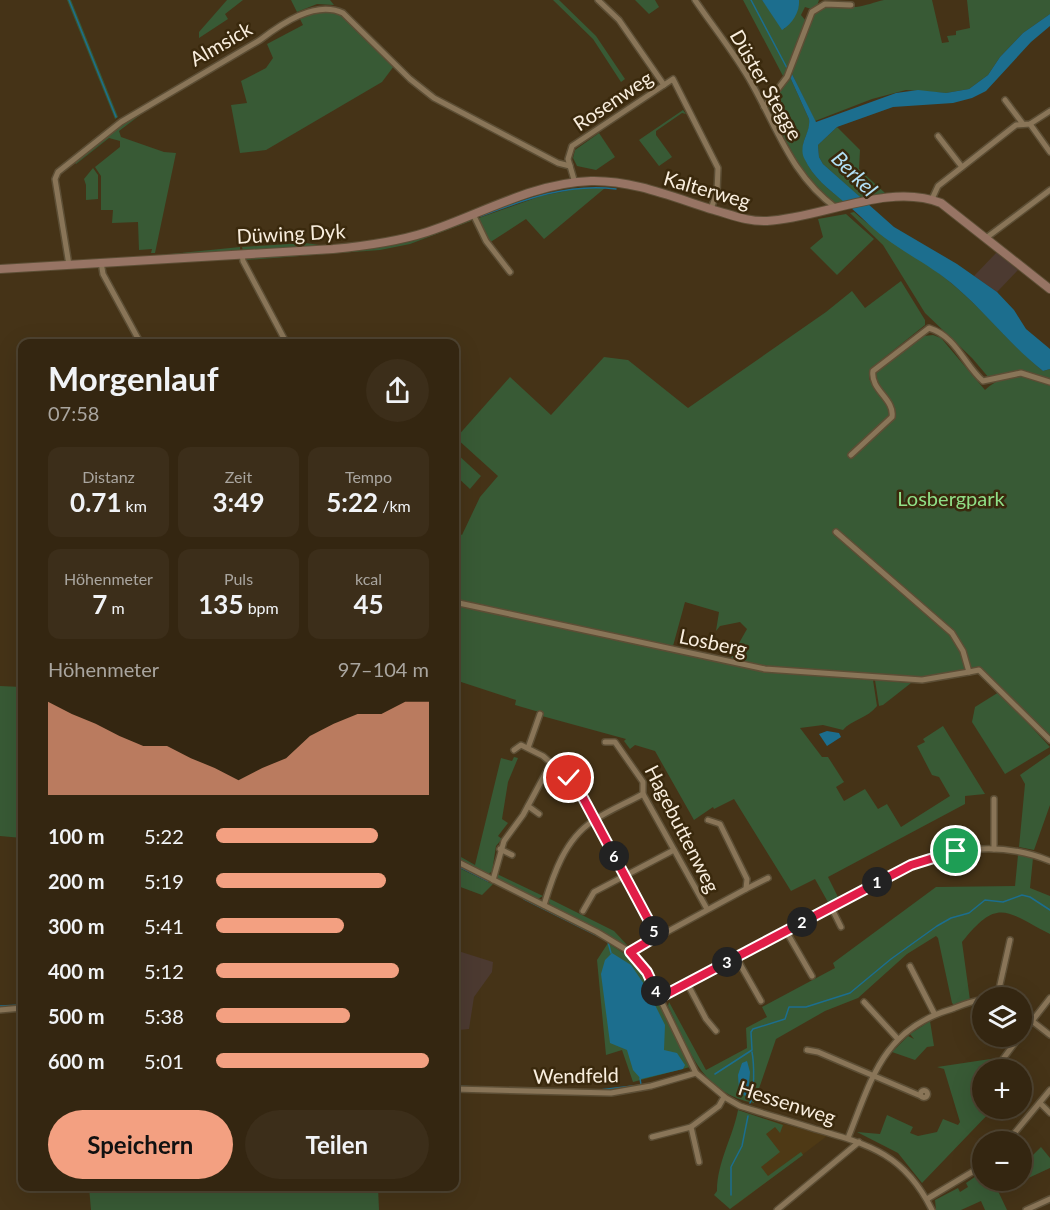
<!DOCTYPE html>
<html lang="de">
<head>
<meta charset="utf-8">
<style>
  :root { --surface:#342611; --page:#3c2e1a; --text:#f1f3f6; --muted:#a9a59f; --line:#4e4331; --accent:#f3a081 }
  body { margin:0; font-family:Lato,sans-serif; background:var(--page); color:var(--text); height:100vh; display:flex; flex-direction:column; font-size:22px; white-space:nowrap }
  * { box-sizing:border-box; margin:0 }
  p { font-size:20px; color:var(--muted) }
  .icon { flex:none; width:33px; height:33px; fill:none; stroke:currentColor; stroke-width:2; stroke-linecap:round; stroke-linejoin:round }
  .map { position:relative; flex:1; overflow:hidden }
  .panel { position:absolute; left:18px; top:339px; width:441px; height:852px; display:flex; flex-direction:column; background:var(--surface); border-radius:12px; box-shadow:0 6px 24px #0002,0 0 0 2px var(--line) }
  .panel>* { flex:none }
  .tools { position:absolute; left:972px; top:987px; display:grid; gap:12px }
  .tools a { display:grid; place-items:center; width:60px; height:60px; border-radius:50%; background:var(--surface); box-shadow:0 6px 24px #0002,0 0 0 2px var(--line); font-size:30px }
  .pin { position:absolute; display:grid; place-items:center; width:51px; height:51px; color:#fff; margin:-26px; border:3px solid #fff; border-radius:50%; box-shadow:0 2px 6px #0007 }
  .km { position:absolute; width:30px; height:30px; margin:-15px; border-radius:50%; background:#222; color:#fff; font-size:16px; line-height:30px; text-align:center }
  .round { display:grid; place-items:center; flex:none; width:63px; height:63px; border-radius:32px; background:var(--page) }
  .overview { display:flex; align-items:center; justify-content:space-between; height:102px; padding:0 30px }
  h1 { font-size:33px; font-weight:700; line-height:45px }
  .figures { display:grid; grid-template-columns:repeat(3,1fr); gap:9px; height:102px; padding:6px 30px }
  .figures div { display:grid; align-content:center; border-radius:12px; background:var(--page); text-align:center }
  .figures b { font-size:26px; font-weight:700 }
  .figures small { font-size:16px; font-weight:400 }
  .figures p { font-size:16px }
  .chart { height:168px; padding:12px 30px }
  .chart p { display:flex; justify-content:space-between }
  .chart svg { width:100%; height:108px; margin-top:6px; fill:var(--accent); opacity:.7 }
  .cta { display:flex; gap:12px; margin-top:auto; padding:12px 30px }
  .cta a { flex:1; height:69px; border-radius:36px; background:var(--accent); color:#111; font-size:24px; font-weight:700; line-height:69px; text-align:center }
  .cta a+a { background:var(--page); color:var(--text) }
  ul { padding:0 30px; list-style:none; font-size:20px }
  li { display:grid; grid-template-columns:96px 72px 1fr; align-items:center; height:45px }
  li i { height:15px; border-radius:8px; background:var(--accent) }
  .map>svg:first-child { display:block }
  .commercial { fill:#4c3a31 }
  .built { fill:#4e3915 }
  .green { fill:#385a35 }
  .water { fill:#1c6e8e }
  .lines { fill:none; stroke-linecap:round; stroke-linejoin:round }
  .stream { stroke:#1c6e8e; stroke-width:1.5 }
  .street-casing { stroke:#5c4e35; stroke-width:8 }
  .secondary-casing { stroke:#5c4e35; stroke-width:10 }
  .street { stroke:#897558; stroke-width:5 }
  .secondary { stroke:#977464; stroke-width:8 }
  .route-casing { stroke:#fff; stroke-width:12 }
  .route { stroke:#e11d48; stroke-width:8 }
  .labels { text-anchor:middle; stroke-width:5; stroke-linejoin:round; paint-order:stroke }
  .street-label { font-size:20px; fill:#f9eede; stroke:#3a290d }
  .park-label { font-size:20px; fill:#8fde86; stroke:#3a290d }
  .water-label { font-size:21px; font-style:italic; fill:#b3e1f7; stroke:#3a290d }
</style>
</head>
<body>
<div class="map">
<svg width="1050" height="1210" viewBox="0 0 1050 1210">
  <rect width="100%" height="100%" fill="#453317"/>
  <g class="commercial">
    <path d="M997,252l21,18 -21,22 -23,-16z"/>
    <path d="M455,950l38,12 -1,10 -18,25 -5,32 -10,1 -1,16 -3,5z"/>
  </g>
  <path class="built" d="M766,1119l61,17 -92,70 27,-86z"/>
  <g class="green">
    <path d="M67,0h4l47,117 -3,2z"/>
    <path d="M227,0h16l-18,14 3,5 -29,19v-6z"/>
    <path d="M291,0h39l4,5 -17,-1 -20,8z"/>
    <path d="M553,0h6l37,36 29,43 -4,3 -28,-43z"/>
    <path d="M635,0h20l4,7 -10,7z"/>
    <path d="M743,0h19l22,29 12,-15 3,-14h20l-2,6 -6,3 -6,-2 -4,8 5,6 -17,46 -6,9z"/>
    <path d="M884,0h48l10,43 7,-1 -2,-6 9,-1v-4l14,-3 -3,-28h83v14l-27,19 -23,24 -12,18 -19,14 -23,4 -40,-3 -34,9 -57,22 -23,-47 19,-57c10,-16 29,-9 45,-10 9,-1 19,-5 28,-7z"/>
    <path d="M325,6l12,4 57,56 -12,16 -116,68 -26,3 -9,-48 16,-2 -6,-22 25,-13 7,-10 -6,-14 36,-19 -5,-10z"/>
    <path d="M790,77l19,42c2,11 -5,17 -6,27 -2,22 26,44 42,56l-10,2 -30,-29 -37,-66 1,-6 1,3z"/>
    <path d="M160,100l-41,31 2,6 43,15 12,1 -21,100h-4l1,-4 -13,1 -1,-28 -26,1 1,-13h-12v-34l-6,-9 25,-20v-6l-11,-3 -33,26 -3,-4 32,-25z"/>
    <path d="M683,110l3,4 -4,-1 -26,18v4l16,22 -13,9 -20,-26z"/>
    <path d="M837,127l23,23 -1,19 26,24 -23,6 -39,-35 -4,-7 -1,-12z"/>
    <path d="M599,133l16,24 -19,13 -19,-4 -4,-8 2,-8z"/>
    <path d="M93,168l5,7v24l-12,1v-15l-2,-6z"/>
    <path d="M581,188h24l-61,51 -18,-20 -37,24 -13,-24 65,-23z"/>
    <path d="M854,212c32,29 71,47 103,76 30,26 55,58 86,83l7,-2v11l-33,-8 -28,6 -17,-20 -47,-45 -42,-68 -33,-32z"/>
    <path d="M846,214l28,25 -37,36 -27,-27 13,-11 -5,-18z"/>
    <path d="M469,219l2,2 -61,23 -30,6 -134,10 2,-3 87,-6z"/>
    <path d="M305,243l22,3 -84,5 -1,-4z"/>
    <path d="M240,247v4l-89,5z"/>
    <path d="M901,281l24,39v5l-55,44 -1,10 18,26 3,10 -40,38 2,4 39,-35 5,-8c-2,-15 -22,-26 -20,-42l48,-36 9,-1 8,3 44,52c23,-20 38,-16 65,-5v352l-71,-70 -10,1 -8,-25 -19,-22 -105,-90 -2,2 117,102c8,11 15,22 12,36l-50,7 -146,-11 -38,-8 17,-30 -7,-7 -20,4 -4,5 3,-19 -34,-10 -12,44 -218,-47 -1,-69 8,5 18,-38 18,-21 -42,-38 54,-61 41,38 53,-58 24,3 60,48 138,-96 26,-21 13,17z"/>
    <path d="M456,453l25,23 -11,13 -15,-14z"/>
    <path d="M455,604l312,68 106,8 4,26c-9,12 -26,14 -34,24l-20,-5 -23,3 22,29h6l16,25 -8,5 8,14 21,-12 13,20 9,-5 14,23 49,-31 -11,-19 -7,-2 -15,-29 8,-4 -2,-3 20,-13 42,68 -20,2v8l-137,73 11,22 -10,5 -14,-25 -24,12 -57,-92 -20,10 -1,-2 -19,13 -39,-69 -20,-6 -5,4 -6,-8 2,-2 -84,-23 -3,-4 -24,-7 1,-5 -61,-20z"/>
    <path d="M875,680l36,3 -28,22 -4,1z"/>
    <path d="M0,686l22,1v151l-22,-2z"/>
    <path d="M999,692l51,55 -45,27 -33,-52 3,-15z"/>
    <path d="M1050,754v51l-16,45 -15,-3 6,-63 -5,-9z"/>
    <path d="M514,757l4,1 -10,24 -6,37 6,4 -10,13 4,3 -6,7 -4,26 -5,2 -32,-16 -1,-5 21,12 26,-107 11,3z"/>
    <path d="M1018,855l15,3 -3,30 20,8v38c-45,-23 -52,-37 -88,8l8,58 -16,5 -2,-2 -14,-65 -2,-2 -29,18 -49,44 -33,13 -49,28 -22,64c-53,-10 -64,-52 -86,-97l1,-4 37,68 41,-22 -1,-20 21,-11 -5,-10 73,-39 -2,-5 103,-76 79,-1z"/>
    <path d="M455,866l33,16 5,2 -11,11 -27,-10z"/>
    <path d="M497,874l46,22 -5,3 -40,-20z"/>
    <path d="M548,898l66,33 14,15 -78,-40z"/>
    <path d="M608,943l20,13 17,18 45,93 -57,15 -11,-32 -16,5 -9,-95z"/>
    <path d="M930,1021l4,25 -7,1 -12,13 -23,-8 16,-16 6,3 -4,-5z"/>
    <path d="M997,1058l5,11 -20,1v38l11,1 -71,74 -24,-30 -41,-21 23,2 7,-19 26,12 -3,6 8,3 19,-4 6,-13 15,6 2,-3 -16,-53 -7,-2z"/>
    <path d="M738,1110l45,15 -3,8 -5,-6 -9,7 14,18 -19,15 7,9 33,-24 2,3 -73,54 -16,-14 3,-4c0,-29 16,-54 21,-81z"/>
    <path d="M1041,1147l9,11v10l-28,13v-15z"/>
    <path d="M982,1172v8l15,1 4,9 -3,1 9,19h-22l-4,-9 -20,9h-25l-1,-10 23,-12 2,4 8,-5 -2,-4z"/>
    <path d="M89,1187h289l1,23h-288z"/>
  </g>
  <g class="water">
    <path d="M762,0h37c1,12 -7,24 -17,30z"/>
    <path d="M1050,14v12l-19,16 -45,49 -14,7 -19,5 -60,4 -56,20 -19,18 1,12 4,7 71,63 63,37 40,28 17,18 12,19 24,20v20l-7,2c-32,-25 -56,-57 -86,-83 -22,-20 -48,-32 -72,-50 -15,-11 -27,-25 -41,-36 -15,-13 -31,-24 -40,-44 -6,-15 7,-25 5,-39l-19,-42 2,-3 24,48 80,-29 22,-3 28,3 23,-4 19,-14 12,-18 23,-24z"/>
    <path d="M827,731l12,2 2,4 -14,9 -8,-12z"/>
    <path d="M612,953l19,12 15,22 19,38 -1,25 13,3 8,12 -2,4 -42,10 -8,-9 -6,-20 -17,-7 -9,-69 4,-14z"/>
    <path d="M747,1061l3,11 -2,22 -3,2 -6,-6 -1,-15 4,-12z"/>
  </g>
  <g class="lines">
    <g class="stream">
      <path d="M69,0l47,117"/>
      <path d="M751,0l36,68"/>
      <path d="M481,216c45,-17 87,-33 135,-27"/>
      <path d="M454,864l34,17"/>
      <path d="M524,899l80,40"/>
      <path d="M608,942l3,11"/>
      <path d="M0,1006l22,-1"/>
      <path d="M715,1074l37,-24 -1,-18 2,-3 32,-10 4,-12h17l44,-14 41,-34 46,-33 14,-8 18,-5 16,-13 18,2 19,-7 8,2 20,13"/>
      <path d="M454,1086l45,2"/>
      <path d="M599,1090l42,-5 -1,-7"/>
      <path d="M750,1103c5,-9 4,-41 2,-51"/>
      <path d="M731,1195v-28l11,-21 6,-30"/>
    </g>
    <g class="street-casing">
      <g id="street">
        <path d="M598,0l21,20 45,65"/>
        <path d="M695,0c19,28 41,55 57,84 26,46 40,92 84,124"/>
        <path d="M1005,100l18,24"/>
        <path d="M764,107l23,-30 25,-65 13,-8 26,1"/>
        <path d="M1030,124l20,28"/>
        <path d="M938,136l24,31"/>
        <path d="M575,183l-7,-24 4,-13 101,-67 45,89 -1,24 -6,17"/>
        <path d="M932,199l6,-13 78,-61 14,-1 20,-13"/>
        <path d="M473,214l13,27 24,31"/>
        <path d="M986,238l64,-48"/>
        <path d="M242,254l1,7 44,83"/>
        <path d="M101,262l2,12 38,70"/>
        <path d="M69,265l-14,-86 3,-7 63,-50 139,-82c21,-16 55,-40 83,-27l67,66 24,19 124,65 12,3"/>
        <path d="M851,455l41,-38c3,-18 -22,-27 -19,-46l56,-43c27,8 36,38 54,53l38,-8 29,9"/>
        <path d="M454,602l311,67 157,11 47,-8 -6,-21 -11,-18 -116,-101"/>
        <path d="M969,672l10,-2 71,70"/>
        <path d="M605,742h10l28,40v12l64,115"/>
        <path d="M528,748l12,-34"/>
        <path d="M514,750l7,-5 22,11 31,27 83,153"/>
        <path d="M994,799v50"/>
        <path d="M528,806l11,8"/>
        <path d="M500,849l12,6"/>
        <path d="M454,860l143,72 33,20 17,20 49,101 30,25 14,8c25,8 50,15 75,23 56,16 90,26 117,81"/>
        <path d="M493,880l11,-39 19,-26 28,-52"/>
        <path d="M746,889l22,-11"/>
        <path d="M544,905c9,-30 21,-66 49,-84 16,-11 34,-18 50,-27"/>
        <path d="M831,907l10,20"/>
        <path d="M583,911l11,-19 80,-42"/>
        <path d="M786,931l26,45"/>
        <path d="M630,952l116,-63 1,-10 -27,-55 -12,-4"/>
        <path d="M736,957l25,44"/>
        <path d="M910,966l24,47"/>
        <path d="M687,983l19,36 10,12"/>
        <path d="M659,998l258,-136c43,-15 90,-19 133,-1"/>
        <path d="M997,998l13,-58"/>
        <path d="M864,1002l33,36"/>
        <path d="M0,1010l22,-2"/>
        <path d="M1022,1013l28,22"/>
        <path d="M1022,1034l28,-36"/>
        <path d="M807,1050l11,2 103,44"/>
        <path d="M1000,1063l20,-27"/>
        <path d="M454,1089l157,4 40,-7 45,-13"/>
        <circle cx="924" cy="1094" r="3.5"/>
        <path d="M1040,1103l10,10"/>
        <path d="M652,1137l39,-10"/>
        <path d="M848,1138c24,-60 35,-109 104,-129 10,-4 19,-8 30,-9"/>
        <path d="M1007,1142l43,-52"/>
        <path d="M699,1162l-8,-35 28,-21 5,-9"/>
        <path d="M927,1199l55,-33"/>
        <path d="M777,1210l82,-68"/>
        <path d="M1026,1210l24,-11"/>
      </g>
    </g>
    <g class="secondary-casing">
      <path id="secondary" d="M0,269l333,-20c32,-3 63,-7 94,-17 54,-18 106,-49 164,-51 42,-1 84,17 123,29 18,5 34,12 53,11 55,-3 122,-39 174,-18l109,86"/>
    </g>
    <use href="#street" class="street"/>
    <use href="#secondary" class="secondary"/>
  </g>
  <g class="lines">
    <g class="route-casing">
      <path id="route" d="M569,778l12,16 76,142 -27,16 17,20 12,26 252,-133 45,-14"/>
    </g>
    <use href="#route" class="route"/>
  </g>
  <g class="labels">
    <g class="street-label">
      <text transform="translate(221 44) rotate(-30)" y="7">Almsick</text>
      <text transform="translate(766 85) rotate(60)" y="7">Düster Stegge</text>
      <text transform="translate(613 101) rotate(-34)" y="7">Rosenweg</text>
      <text transform="translate(707 190) rotate(16)" y="7">Kalterweg</text>
      <text transform="translate(291 234) rotate(-3)" y="7">Düwing Dyk</text>
      <text transform="translate(713 643) rotate(12)" y="7">Losberg</text>
      <text transform="translate(682 829) rotate(63)" y="7">Hagebuttenweg</text>
      <text transform="translate(576 1076) rotate(-1)" y="7">Wendfeld</text>
      <text transform="translate(787 1103) rotate(18)" y="7">Hessenweg</text>
    </g>
    <g class="park-label">
      <text x="951" y="506">Losbergpark</text>
    </g>
    <g class="water-label">
      <text transform="translate(854 174) rotate(45)" y="7">Berkel</text>
    </g>
  </g>
</svg>
<div class="tools">
<a><svg class="icon" aria-label="layers" viewBox="0 0 24 24"><path d="M12 4l9 5-9 5-9-5zM3 14l9 5 9-5"/></svg></a>
<a>+</a>
<a>−</a>
</div>
<div class="pin" style="left:956px;top:851px;background:#1e9e55"><svg class="icon" aria-label="arrive" viewBox="0 0 24 24"><path d="M6 21V4h12l-3 4 3 4H6"/></svg></div>
<div class="pin" style="left:569px;top:778px;background:#d93025"><svg class="icon" aria-label="check" viewBox="0 0 24 24"><path d="M5 12l5 5 9-10"/></svg></div>
<b class="km" style="left:877px;top:882px">1</b>
<b class="km" style="left:802px;top:922px">2</b>
<b class="km" style="left:727px;top:962px">3</b>
<b class="km" style="left:656px;top:991px">4</b>
<b class="km" style="left:654px;top:931px">5</b>
<b class="km" style="left:614px;top:856px">6</b>
<section class="panel">
<div class="overview"><div><h1>Morgenlauf</h1><p>07:58</p></div><a class="round"><svg class="icon" aria-label="share" viewBox="0 0 24 24"><path d="M12 15V3M7 8l5-5 5 5M5 13v7h14v-7"/></svg></a></div>
<div class="figures">
<div><p>Distanz</p><b>0.71<small> km</small></b></div>
<div><p>Zeit</p><b>3:49</b></div>
<div><p>Tempo</p><b>5:22<small> /km</small></b></div>
</div>
<div class="figures">
<div><p>Höhenmeter</p><b>7<small> m</small></b></div>
<div><p>Puls</p><b>135<small> bpm</small></b></div>
<div><p>kcal</p><b>45</b></div>
</div>
<div class="chart"><p><span>Höhenmeter</span>97–104 m</p>
<svg viewBox="0 0 160 44" preserveAspectRatio="none"><path d="M0 44V6L10 11L20 15L30 20L40 24L50 24L60 29L70 33L80 38L90 33L100 29L110 20L120 15L130 11L140 11L150 6L160 6V44z"/></svg>
</div>
<ul>
<li><b>100 m</b>5:22<i style="width:76%"></i></li>
<li><b>200 m</b>5:19<i style="width:80%"></i></li>
<li><b>300 m</b>5:41<i style="width:60%"></i></li>
<li><b>400 m</b>5:12<i style="width:86%"></i></li>
<li><b>500 m</b>5:38<i style="width:63%"></i></li>
<li><b>600 m</b>5:01<i style="width:100%"></i></li>
</ul>
<div class="cta"><a>Speichern</a><a>Teilen</a></div>
</section>
</div>
</body>
</html>
